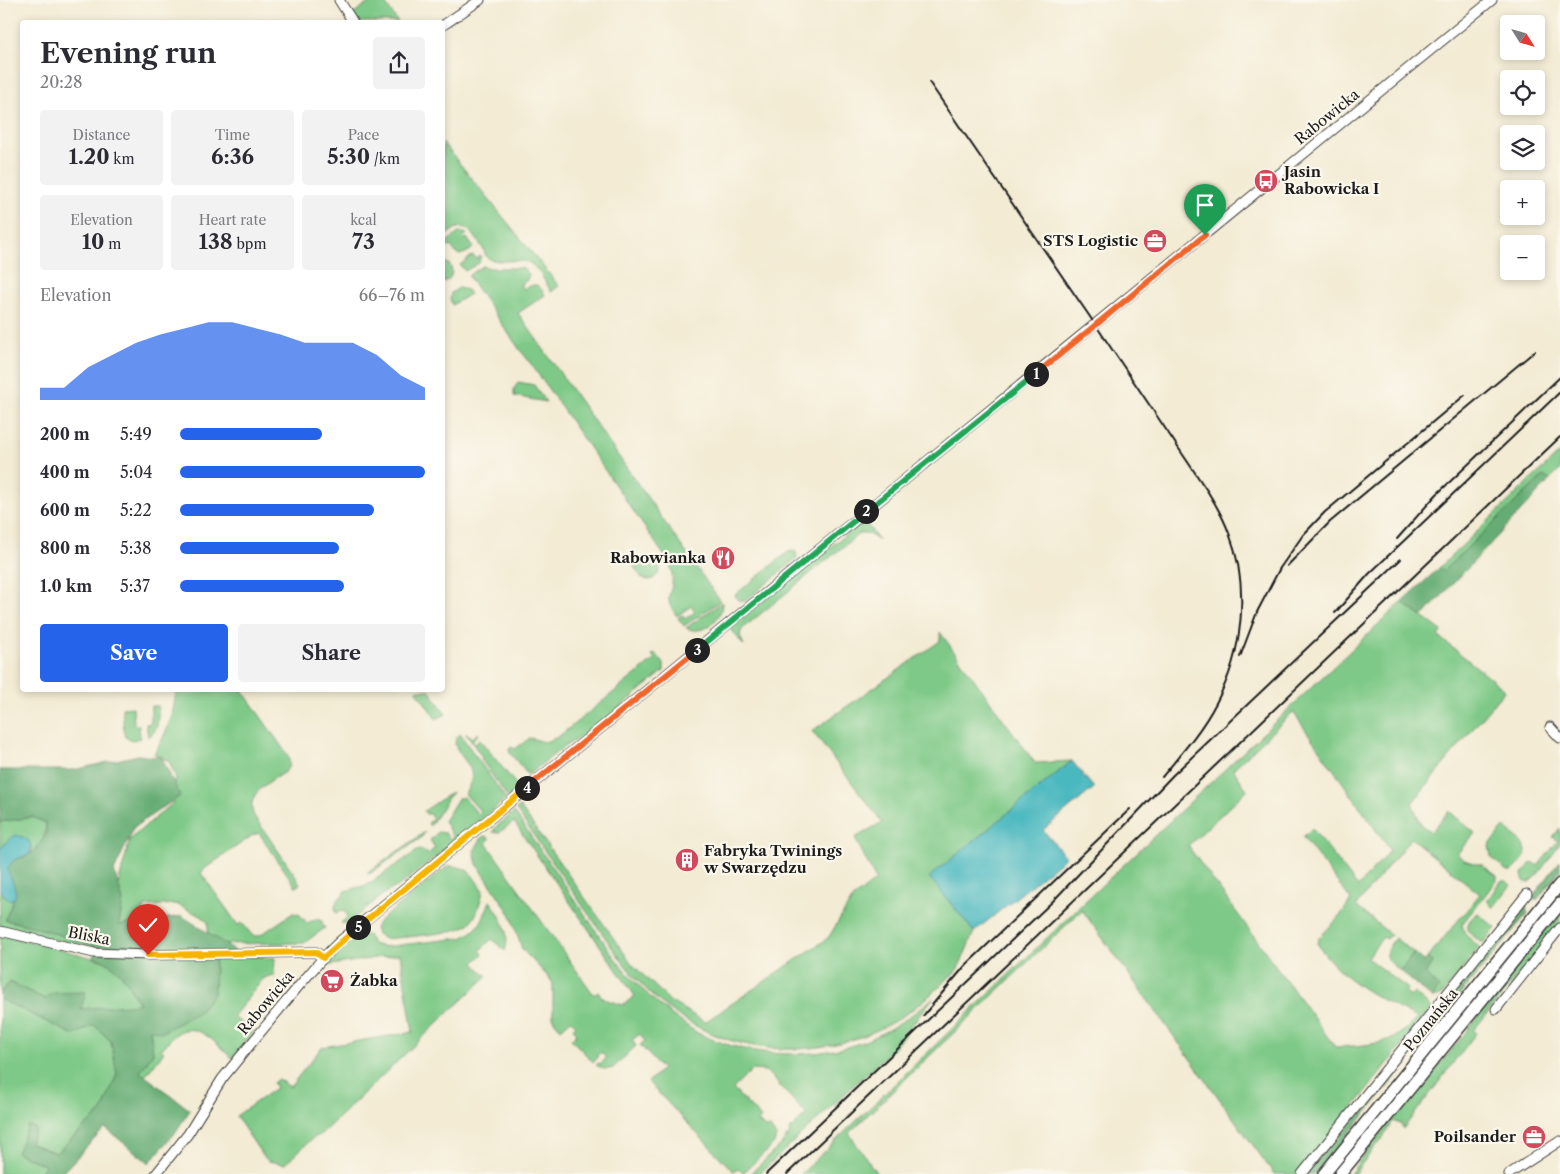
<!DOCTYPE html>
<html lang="en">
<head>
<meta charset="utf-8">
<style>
  :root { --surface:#fff; --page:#f2f2f3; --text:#2b2b33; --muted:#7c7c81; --accent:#2563eb }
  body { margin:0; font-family:"Libre Caslon Text",serif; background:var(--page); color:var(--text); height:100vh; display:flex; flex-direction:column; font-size:19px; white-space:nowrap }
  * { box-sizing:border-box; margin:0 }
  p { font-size:16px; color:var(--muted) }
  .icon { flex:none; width:28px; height:28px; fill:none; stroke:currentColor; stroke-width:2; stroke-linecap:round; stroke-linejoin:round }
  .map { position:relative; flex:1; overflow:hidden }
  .side { position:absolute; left:20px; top:20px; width:425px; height:672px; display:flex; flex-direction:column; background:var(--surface); border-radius:5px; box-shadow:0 2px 8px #0003 }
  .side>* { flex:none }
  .needle { width:32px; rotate:127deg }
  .tools { position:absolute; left:1500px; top:15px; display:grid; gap:10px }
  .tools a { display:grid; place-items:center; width:45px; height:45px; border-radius:5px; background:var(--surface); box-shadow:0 2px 8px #0003; font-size:25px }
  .pin { position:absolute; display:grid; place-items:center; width:42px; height:42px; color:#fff; margin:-51px -21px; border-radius:50% 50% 50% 0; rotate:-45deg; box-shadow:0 0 5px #0007 }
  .pin .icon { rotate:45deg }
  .km { position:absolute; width:25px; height:25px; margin:-12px; border-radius:50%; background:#222; color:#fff; font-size:14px; line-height:25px; text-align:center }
  .round { display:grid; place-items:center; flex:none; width:52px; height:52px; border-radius:5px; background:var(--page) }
  .summary { display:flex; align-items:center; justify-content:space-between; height:85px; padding:0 20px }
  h1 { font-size:28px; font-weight:800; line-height:38px }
  .metrics { display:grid; grid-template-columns:repeat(3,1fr); gap:8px; height:85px; padding:5px 20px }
  .metrics div { display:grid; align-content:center; border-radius:5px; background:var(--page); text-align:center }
  .metrics b { font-size:21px; font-weight:800 }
  .metrics small { font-size:14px; font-weight:400 }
  .metrics p { font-size:14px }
  .chart { height:140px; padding:10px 20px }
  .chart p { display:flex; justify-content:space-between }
  .chart svg { width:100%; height:90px; margin-top:5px; fill:var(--accent); opacity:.7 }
  .cta { display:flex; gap:10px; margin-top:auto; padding:10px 20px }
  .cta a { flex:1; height:58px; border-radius:5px; background:var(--accent); color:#fff; font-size:20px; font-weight:800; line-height:58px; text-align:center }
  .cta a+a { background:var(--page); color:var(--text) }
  ul { padding:0 20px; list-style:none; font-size:16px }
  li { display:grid; grid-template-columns:80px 60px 1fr; align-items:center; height:38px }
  li i { height:12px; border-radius:6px; background:var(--accent) }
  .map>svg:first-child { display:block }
  .green { fill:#7ec987; stroke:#4d7252; fill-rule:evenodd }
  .forest { fill:#66ad74; stroke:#416448 }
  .water { fill:#49b8bf; stroke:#326a6e }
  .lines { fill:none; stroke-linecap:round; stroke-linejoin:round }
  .minor-casing { stroke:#3c3b38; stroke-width:11 }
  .major-casing { stroke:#3c3b38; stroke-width:14 }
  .minor { stroke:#fff; stroke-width:9 }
  .major { stroke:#fff; stroke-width:11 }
  .rail { stroke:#1c1c1c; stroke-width:2 }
  .split-1-casing { stroke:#fff; stroke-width:10 }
  .split-2-casing { stroke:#fff; stroke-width:10 }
  .split-3-casing { stroke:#fff; stroke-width:10 }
  .split-4-casing { stroke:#fff; stroke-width:10 }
  .split-5-casing { stroke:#fff; stroke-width:10 }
  .split-6-casing { stroke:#fff; stroke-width:10 }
  .split-1 { stroke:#f0652b; stroke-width:6 }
  .split-2 { stroke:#22a559; stroke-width:6 }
  .split-3 { stroke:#22a559; stroke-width:6 }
  .split-4 { stroke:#f0652b; stroke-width:6 }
  .split-5 { stroke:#f5b400; stroke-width:6 }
  .split-6 { stroke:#f5b400; stroke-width:6 }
  .labels { text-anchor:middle; stroke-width:4.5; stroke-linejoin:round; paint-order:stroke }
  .street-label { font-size:15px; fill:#1c1c1c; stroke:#fbf7ec }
  .poi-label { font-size:15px; font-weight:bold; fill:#1c1c1c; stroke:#fbf7ec; text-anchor:start }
</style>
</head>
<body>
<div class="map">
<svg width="1560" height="1174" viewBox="0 0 1560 1174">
  <rect width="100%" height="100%" fill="#fbf7ec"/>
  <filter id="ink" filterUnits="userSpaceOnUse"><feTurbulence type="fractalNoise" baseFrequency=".02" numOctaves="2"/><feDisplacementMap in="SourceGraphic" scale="10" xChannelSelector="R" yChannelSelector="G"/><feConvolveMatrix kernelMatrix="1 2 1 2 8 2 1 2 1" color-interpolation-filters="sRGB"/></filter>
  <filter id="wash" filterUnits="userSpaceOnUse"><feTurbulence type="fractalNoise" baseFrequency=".0096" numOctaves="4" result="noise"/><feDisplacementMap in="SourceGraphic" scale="20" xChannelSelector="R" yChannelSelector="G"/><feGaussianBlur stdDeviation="1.12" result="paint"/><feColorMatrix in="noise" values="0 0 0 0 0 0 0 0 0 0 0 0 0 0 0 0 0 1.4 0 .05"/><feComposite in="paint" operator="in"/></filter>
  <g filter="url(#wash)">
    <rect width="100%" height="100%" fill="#f3ebd4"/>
    <g class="green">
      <path d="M373,0h10l15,22h-41l-6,-7z"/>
      <path d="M443,143l116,143 -8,6c-5,-9 -12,-23 -21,-29 -13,-7 -44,6 -46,-13 -6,-8 -14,-26 -27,-22 -5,2 -10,7 -14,9z"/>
      <path d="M460,232l7,2 -4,3 2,2 2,-1 6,9 -3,4 -10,4 -4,-2 -5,-7 -3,1 -3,-4z"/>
      <path d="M473,255l3,4 5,-4 -2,8 -14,8 -5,-6z"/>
      <path d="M442,260l8,5c4,8 1,15 -7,17z"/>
      <path d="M483,266l8,2h31l7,6 -2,6 -6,4 3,5c13,-7 14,-5 21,6l-27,18 202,288 -36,25 -6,-8 4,-3 3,4 10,-7 -4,-6 -14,10c-3,-4 -7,-9 -8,-15 -1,-4 1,-8 2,-12 3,-12 1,-21 -5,-31l-137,-197 -9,-11 -51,-73v-2z"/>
      <path d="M459,288l8,2 3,4 -18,11 -2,-6 1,-6z"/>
      <path d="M518,382l16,3 12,17 -32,-6v-7z"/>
      <path d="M1560,452v18l-10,10 -7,-4 -100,95 -4,-3z"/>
      <path d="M864,520l14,20 -11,-7h-7l-118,96 -2,6 4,11 -14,-18z"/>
      <path d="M793,551l3,1 1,5 -3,4 -49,40h-5l-5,-5 1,-2 52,-42z"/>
      <path d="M627,557l31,5 2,8c-4,9 -9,12 -18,8z"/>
      <path d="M722,602c1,18 -19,34 -36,26z"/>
      <path d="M1402,602l40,29 -4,5 67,54 -93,113 9,21 10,8 18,-21 26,22 -18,21 7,6 18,5 15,11v4l-35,44 3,10 14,13 -37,48 -8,3h-2l7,-10 -14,-14 7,-12 -5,-4 53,-64 -69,-56 -55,68 35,29 -4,4 -4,-2 -16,21 40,30 -2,5 5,4 4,-4 14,12 2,4 -128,165h-28l-192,-264 -233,223 28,41h-76l276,-265zM1293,712l97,138 -32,37 -46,-59 -9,9 48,63 -11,16 -21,22 -2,5c25,39 60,54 100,75 -23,28 -48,27 -82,29l-147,-201 59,-56 -14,-21z"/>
      <path d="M940,632l95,131 37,-2 -142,116 44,55c-6,12 -10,27 -17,38 -4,5 -10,9 -14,13 -26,26 -57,47 -92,57 -77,23 -156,2 -211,-57 -19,-21 -34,-45 -50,-67 -25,-35 -49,-71 -74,-106l4,-3 112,157 39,38 34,20 123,-84 25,-40 23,-18 -21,-42 27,-16 -70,-91 128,-90z"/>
      <path d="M655,654l2,1 7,9v7l-74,61 -25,14 -37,29 -18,-22 -1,-4 2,-2 4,2 15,-11 15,4 13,-5 97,-78 -3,-4z"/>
      <path d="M176,690h66l47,67v9l-3,5c-16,11 -42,22 -32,45l41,59 5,9 -4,3 -37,-54 -6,2 -46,32 -6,6 37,52 4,-2 11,13h6l34,-23 6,1 8,9 10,-4 5,2v3l3,4 -21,15 -96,1v-22l-7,-6 -25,-12 -31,2 -3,9 -14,9 -1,9 -19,-10 22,-84 43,-36 3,-25 -7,-17 -15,-7c13,-22 20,-38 22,-64z"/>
      <path d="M416,690h13l17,24 -10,5z"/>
      <path d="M151,706h7c0,12 2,24 -10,31l-2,-13 5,-1z"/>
      <path d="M133,707l1,18h5l1,13 -8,2 -7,-3 -1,-4 -2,-25z"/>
      <path d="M467,733l5,5 6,-5 1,1 -7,7 3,3 5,-4 39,48 -6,4 1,2 -6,4 -27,-39 1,-2 -16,-23z"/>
      <path d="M460,734l46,65 -104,85 -17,9 -37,30h-7l7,-7 -5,-6 -7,3c-3,-8 2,-15 9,-20v-2l22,-6 51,-35h5l5,4 7,-6 -5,-8 8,-8 7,1 5,6 3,-2 -9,-16 15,-24 2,2 2,-3 15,18 3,-2 -16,-18c15,-26 1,-27 -10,-49l1,-7z"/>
      <path d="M452,792l-22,34 -1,-1 -1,-2 5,-4 -3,-5h-4l-2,-3z"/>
      <path d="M514,812l103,149c20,25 42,46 69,64 5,4 11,8 16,10 50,23 117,26 168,4 23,-10 44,-25 63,-41l-40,51 -134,125h-9l32,-30 8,-11 -1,-2 17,-17 -40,-43 -14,-1 -19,19 28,29 -3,4 9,7 2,-2 7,9 -2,8 -31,29 -5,-5 -5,3 -85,-89 14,-13 -22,-24 5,-4 -5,-7 -8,6 4,6 -23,22c-6,2 -11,1 -17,-3l3,-2 2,1 5,-6 -5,-6 -8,10 -22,-23 6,-6 -4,-4 3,-4 -5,-5 -10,9 -7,-8 -1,-4v-33l-3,-5 -28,-30 -11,-34 -34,-51 -3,-13 8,-14 4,-1 4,3 -4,4 108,152 4,-3 6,7 19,6 12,-9 -121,-174 -16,11 -5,-1 2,-4z"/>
      <path d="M32,817l14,6c0,13 -5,23 -16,31l2,-7 -23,-8 -9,10v-27z"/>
      <path d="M1503,828h3c19,17 30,21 7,43h-6l-14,-12 -2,-3 -2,-10z"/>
      <path d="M1560,828v16l-4,6 -21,28 -5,4h-5l-2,-3 -1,-5 10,-12 6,4 20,-25 -5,-4z"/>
      <path d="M425,832l-4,6 -49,34 -4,2 -1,-1z"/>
      <path d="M448,866c22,0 24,9 35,25 -3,12 -5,24 -14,33 -10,10 -67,13 -84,15l-8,-5 -2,-5 3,-7z"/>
      <path d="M1501,881h6l4,4 -18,23 -5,-6v-3z"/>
      <path d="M0,890l4,6 8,3 3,-1 -10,22 26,6 68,21 -1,3 -98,-23z"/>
      <path d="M490,901c11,15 21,31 15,50l-13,-12 -12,11 3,4 -9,9 13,13 -167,159 -7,3 -28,26 -17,-3 -5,-5 -27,-40 40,-28 -3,-5 5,-4 12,8 32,-40 91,-15 -13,-78 -75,12c10,-12 27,-31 43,-31l5,9 10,3 78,-9c19,-8 22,-19 29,-37z"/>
      <path d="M1548,908l-41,55 -171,211h-7z"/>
      <path d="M1560,911v12l-87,108 3,2 -73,96 -2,-5 -8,-3 -9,15 -30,38h-4l21,-29 26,-33 20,-19 57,-71 31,-43z"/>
      <path d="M1478,913l18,15 -11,14h-5l-13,-12c1,-9 4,-12 11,-17z"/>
      <path d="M0,934l105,27 13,9 9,12 12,23 -59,4 5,-16 -40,6 -35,-17 -10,11z"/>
      <path d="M1395,938l19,15 -14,18c-15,-12 -18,-17 -5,-33z"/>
      <path d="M238,955l37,3 -1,18h-5l-6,3 -30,38 21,15 -22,26c-15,-13 -36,-40 -57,-23 -5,4 -9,10 -14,15l3,2 -19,24 -6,-4 14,-19 -3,-24 12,3 36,-20 16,-19 1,-33z"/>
      <path d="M0,999l74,36 20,-10 17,16 6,33 -15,37 -46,42 -27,-10 -12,10 29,12 -7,9h-39z"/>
    </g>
    <g class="forest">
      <path d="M1543,476l7,4 -128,137 -20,-15 37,-34 4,3z"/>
      <path d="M138,755l15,2 8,-1 19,40 -46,31 -20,44 9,30 -4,24 63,-9 51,33 5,6 -23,5 -1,33 -15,19 -37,20 -12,-3 3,24 -13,19 50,38 -15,23 -26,30 -44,-35 -44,46h-22l6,-9 -28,-12 11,-28 8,4 -6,14 26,10 46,-42 15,-37 -6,-33 -17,-16 -20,10 -74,-36v-6l10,-11 35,17 8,-6 33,-1 -5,17 58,-5c-12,-23 -19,-38 -45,-47l4,-10 -67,-21 -26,-6 11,-27 -7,-18 -1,-7 6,-8 10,-3 9,-5 13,-17v-12l-14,-6 -32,5v-52h74z"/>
      <path d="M1560,861v10l-24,30 -3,-3v-2z"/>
      <path d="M1526,901l1,13 -112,135 -16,11z"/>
      <path d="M1414,953l10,9 3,-4 5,4 -7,12 14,14 -7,10 -32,-27z"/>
      <path d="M1406,1064l-90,110h-10l84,-104z"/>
    </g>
    <g class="water">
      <path d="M1072,761l22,27 -51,42 23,27 -92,75 -45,-55z"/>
      <path d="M16,835c12,3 17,6 14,19l-16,6 -6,8c1,10 10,20 7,30l-7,2 -8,-10v-41l9,-10z"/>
    </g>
  </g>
  <g filter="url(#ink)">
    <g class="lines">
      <g class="minor-casing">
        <g id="minor">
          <path d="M339,0l14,22"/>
          <path d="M442,26l38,-26"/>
          <path d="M1550,727l10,11"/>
          <path d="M0,931l94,22 54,2 168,-3 7,6"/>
          <path d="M1496,1009l64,-81"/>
          <path d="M156,1174l32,-40 34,-55 13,-16 63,-76 25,-29 17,-17 1152,-941"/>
          <path d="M1302,1174l225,-280"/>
          <path d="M1509,1174l51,-33"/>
        </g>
      </g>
      <g class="major-casing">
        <g id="major">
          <path d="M1324,1174l236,-290"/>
          <path d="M1340,1174l220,-270"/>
        </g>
      </g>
      <use href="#minor" class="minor"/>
      <use href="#major" class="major"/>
      <g class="rail">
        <path d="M929,82l170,248 109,162c8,13 16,27 21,41 21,54 14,120 -13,170 -14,27 -35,51 -54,74"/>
        <path d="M1397,539l39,-44 124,-118"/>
        <path d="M1287,566l43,-44 205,-171"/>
        <path d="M1335,613l34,-39 191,-182"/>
        <path d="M1240,657l17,-45 23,-44 23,-33 22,-23 140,-117"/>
        <path d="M923,1016l25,-30 17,-20 165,-157"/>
        <path d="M766,1174l287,-273 120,-126 228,-216"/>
        <path d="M787,1174l773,-737"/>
      </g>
    </g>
  </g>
  <g class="lines" filter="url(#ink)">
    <g class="split-1-casing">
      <path id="split-1" d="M1036,374l169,-139"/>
    </g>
    <g class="split-2-casing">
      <path id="split-2" d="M866,511l170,-137"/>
    </g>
    <g class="split-3-casing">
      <path id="split-3" d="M697,650l169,-139"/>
    </g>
    <g class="split-4-casing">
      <path id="split-4" d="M527,788l170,-138"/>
    </g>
    <g class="split-5-casing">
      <path id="split-5" d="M358,927l169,-139"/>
    </g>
    <g class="split-6-casing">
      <path id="split-6" d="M148,955l168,-3 7,6 35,-31"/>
    </g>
    <use href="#split-1" class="split-1"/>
    <use href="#split-2" class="split-2"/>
    <use href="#split-3" class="split-3"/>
    <use href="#split-4" class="split-4"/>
    <use href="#split-5" class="split-5"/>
    <use href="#split-6" class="split-6"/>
  </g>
  <defs>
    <g id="bus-disc" transform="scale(1.25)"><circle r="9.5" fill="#d1495b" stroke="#fbf7ec"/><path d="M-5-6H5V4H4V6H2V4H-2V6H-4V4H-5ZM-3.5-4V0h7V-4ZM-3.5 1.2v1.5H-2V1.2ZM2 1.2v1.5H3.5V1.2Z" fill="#fff"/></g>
    <g id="office-disc" transform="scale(1.25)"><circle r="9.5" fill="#d1495b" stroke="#fbf7ec"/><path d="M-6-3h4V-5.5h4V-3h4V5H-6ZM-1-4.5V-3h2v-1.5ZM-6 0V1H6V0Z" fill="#fff"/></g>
    <g id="restaurant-disc" transform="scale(1.25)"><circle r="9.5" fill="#d1495b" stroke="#fbf7ec"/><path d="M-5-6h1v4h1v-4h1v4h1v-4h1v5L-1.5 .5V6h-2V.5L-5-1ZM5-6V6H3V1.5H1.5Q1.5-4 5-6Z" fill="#fff"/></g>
    <g id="building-disc" transform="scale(1.25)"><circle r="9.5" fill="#d1495b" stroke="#fbf7ec"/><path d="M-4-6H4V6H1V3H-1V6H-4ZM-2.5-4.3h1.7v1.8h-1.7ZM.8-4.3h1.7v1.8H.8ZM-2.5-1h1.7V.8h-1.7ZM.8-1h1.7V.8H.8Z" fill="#fff"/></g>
    <g id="supermarket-disc" transform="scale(1.25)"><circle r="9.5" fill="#d1495b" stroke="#fbf7ec"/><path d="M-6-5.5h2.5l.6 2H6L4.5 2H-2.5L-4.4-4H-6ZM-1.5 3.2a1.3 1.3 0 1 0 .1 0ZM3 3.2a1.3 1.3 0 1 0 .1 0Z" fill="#fff"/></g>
  </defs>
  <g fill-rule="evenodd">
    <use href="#bus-disc" x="1266" y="181"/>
    <use href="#office-disc" x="1155" y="241"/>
    <use href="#restaurant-disc" x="723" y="558"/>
    <use href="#building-disc" x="687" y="860"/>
    <use href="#supermarket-disc" x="332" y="981"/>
    <use href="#office-disc" x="1534" y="1137"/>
  </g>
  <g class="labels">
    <g class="street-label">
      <text transform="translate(1327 117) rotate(-39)" y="5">Rabowicka</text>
      <text transform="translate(89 936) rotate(11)" y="5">Bliska</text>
      <text transform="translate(266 1003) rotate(-50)" y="5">Rabowicka</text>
      <text transform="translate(1431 1020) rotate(-51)" y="5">Poznańska</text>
    </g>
    <g class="poi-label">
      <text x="1284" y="177">Jasin<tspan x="1284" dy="17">Rabowicka I</tspan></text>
      <text x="1138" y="246" text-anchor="end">STS Logistic</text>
      <text x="706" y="563" text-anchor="end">Rabowianka</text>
      <text x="704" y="856">Fabryka Twinings<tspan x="704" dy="17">w Swarzędzu</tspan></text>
      <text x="350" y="986">Żabka</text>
      <text x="1516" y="1142" text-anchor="end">Poilsander</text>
    </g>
  </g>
</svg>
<div class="tools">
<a><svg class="needle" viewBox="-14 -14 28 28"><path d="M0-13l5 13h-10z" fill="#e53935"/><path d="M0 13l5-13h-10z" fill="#7c7c81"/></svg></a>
<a><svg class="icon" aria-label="locate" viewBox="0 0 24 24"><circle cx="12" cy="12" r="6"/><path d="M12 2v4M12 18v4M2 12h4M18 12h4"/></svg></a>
<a><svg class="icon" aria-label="layers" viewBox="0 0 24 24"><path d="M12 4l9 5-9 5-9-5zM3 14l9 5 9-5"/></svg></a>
<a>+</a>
<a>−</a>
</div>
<div class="pin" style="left:1205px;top:235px;background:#1e9e55"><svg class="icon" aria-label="arrive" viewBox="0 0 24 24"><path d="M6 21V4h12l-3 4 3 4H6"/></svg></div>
<div class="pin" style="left:148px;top:955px;background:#d93025"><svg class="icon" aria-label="check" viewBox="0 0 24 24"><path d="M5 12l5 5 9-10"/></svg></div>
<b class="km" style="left:1036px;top:374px">1</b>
<b class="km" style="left:866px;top:511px">2</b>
<b class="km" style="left:697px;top:650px">3</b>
<b class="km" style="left:527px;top:788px">4</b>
<b class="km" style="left:358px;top:927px">5</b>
<section class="side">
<div class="summary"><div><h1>Evening run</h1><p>20:28</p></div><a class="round"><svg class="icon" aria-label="share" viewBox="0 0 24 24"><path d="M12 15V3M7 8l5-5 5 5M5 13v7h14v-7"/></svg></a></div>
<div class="metrics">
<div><p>Distance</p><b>1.20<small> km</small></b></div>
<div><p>Time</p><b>6:36</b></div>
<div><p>Pace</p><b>5:30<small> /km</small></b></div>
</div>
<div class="metrics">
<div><p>Elevation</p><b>10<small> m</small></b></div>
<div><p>Heart rate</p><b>138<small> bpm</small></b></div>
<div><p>kcal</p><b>73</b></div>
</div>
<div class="chart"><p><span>Elevation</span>66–76 m</p>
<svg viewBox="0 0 160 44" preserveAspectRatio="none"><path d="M0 44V38L10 38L20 28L30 22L40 16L50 12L60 9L70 6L80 6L90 9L100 12L110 16L120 16L130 16L140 22L150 32L160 38V44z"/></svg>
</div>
<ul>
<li><b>200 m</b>5:49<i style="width:58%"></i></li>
<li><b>400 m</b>5:04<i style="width:100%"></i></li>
<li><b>600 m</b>5:22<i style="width:79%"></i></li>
<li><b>800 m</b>5:38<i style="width:65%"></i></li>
<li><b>1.0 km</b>5:37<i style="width:67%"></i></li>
</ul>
<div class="cta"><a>Save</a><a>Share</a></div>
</section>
</div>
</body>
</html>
